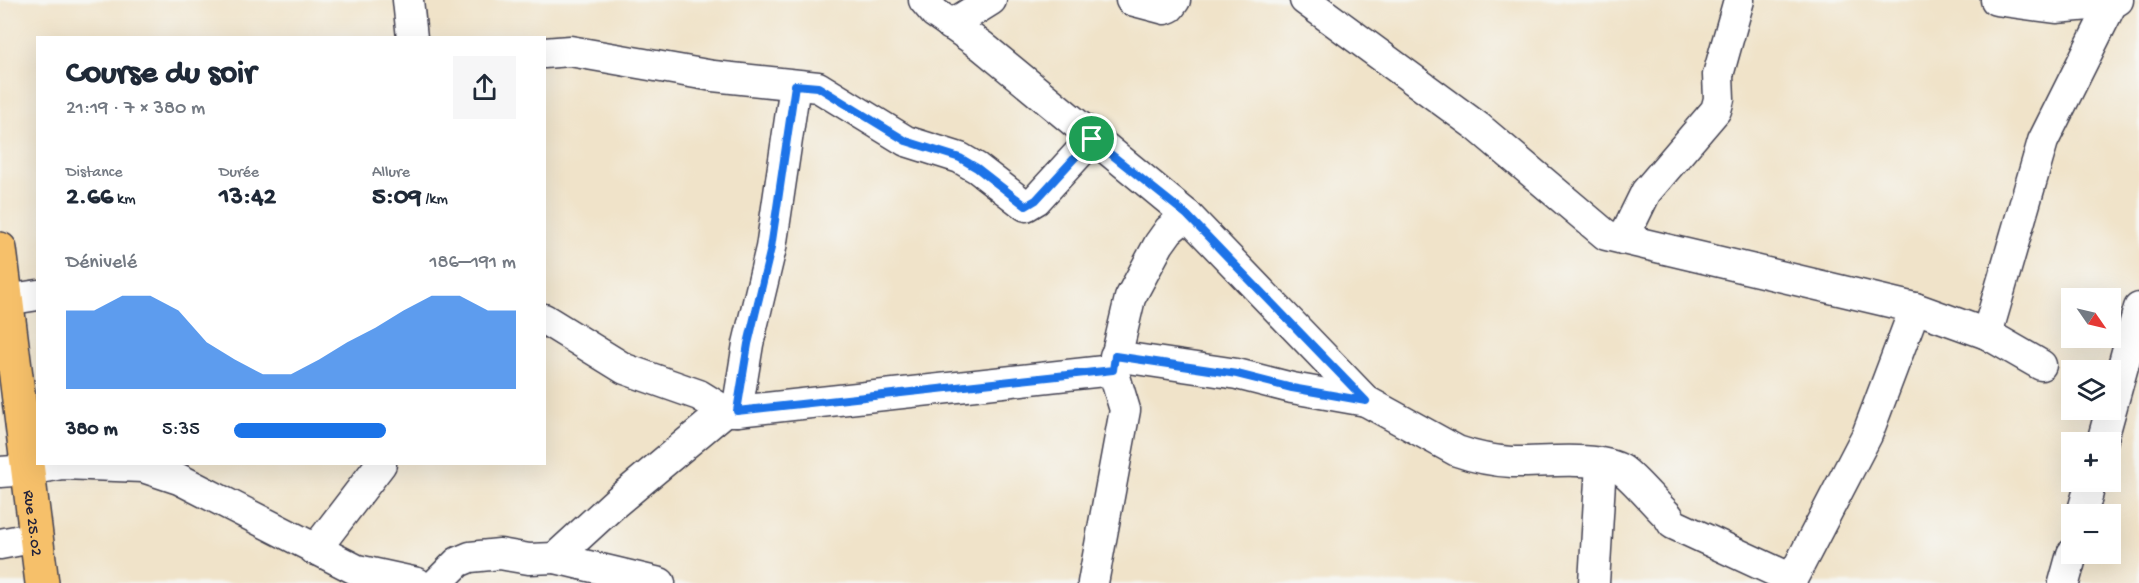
<!DOCTYPE html>
<html lang="fr">
<head>
<meta charset="utf-8">
<style>
  :root { --surface:#fff; --page:#f6f6f7; --text:#1f2937; --muted:#747a83; --accent:#1a73e8 }
  body { margin:0; font-family:"Gochi Hand",sans-serif; background:var(--page); color:var(--text); height:100vh; display:flex; flex-direction:column; font-size:22px; white-space:nowrap }
  * { box-sizing:border-box; margin:0 }
  p { font-size:20px; color:var(--muted) }
  .icon { flex:none; width:33px; height:33px; fill:none; stroke:currentColor; stroke-width:2; stroke-linecap:round; stroke-linejoin:round }
  .map { position:relative; flex:1; overflow:hidden }
  .panel { position:absolute; left:36px; top:36px; width:510px; height:429px; display:flex; flex-direction:column; background:var(--surface); border-radius:0px; box-shadow:0 6px 24px #0002 }
  .panel>* { flex:none }
  .needle { width:39px; rotate:124deg }
  .buttons { position:absolute; left:2061px; top:288px; display:grid; gap:12px }
  .buttons a { display:grid; place-items:center; width:60px; height:60px; border-radius:0px; background:var(--surface); box-shadow:0 6px 24px #0002; font-size:30px }
  .pin { position:absolute; display:grid; place-items:center; width:51px; height:51px; color:#fff; margin:-26px; border:3px solid #fff; border-radius:50%; box-shadow:0 2px 6px #0007 }
  .round { display:grid; place-items:center; flex:none; width:63px; height:63px; border-radius:0px; background:var(--page) }
  .summary { display:flex; align-items:center; justify-content:space-between; height:102px; padding:0 30px }
  h1 { font-size:33px; font-weight:800; line-height:45px }
  .metrics { display:grid; grid-template-columns:repeat(3,1fr); gap:9px; height:102px; padding:6px 30px }
  .metrics div { display:grid; align-content:center }
  .metrics b { font-size:26px; font-weight:800 }
  .metrics small { font-size:16px; font-weight:400 }
  .metrics p { font-size:16px }
  .chart { height:168px; padding:12px 30px }
  .chart p { display:flex; justify-content:space-between }
  .chart svg { width:100%; height:108px; margin-top:6px; fill:var(--accent); opacity:.7 }
  ul { padding:0 30px; list-style:none; font-size:20px }
  li { display:grid; grid-template-columns:96px 72px 1fr; align-items:center; height:45px }
  li i { height:15px; border-radius:8px; background:var(--accent) }
  .map>svg:first-child { display:block }
  .lines { fill:none; stroke-linecap:round; stroke-linejoin:round }
  .minor-casing { stroke:#413f50; stroke-width:33 }
  .primary-casing { stroke:#413f50; stroke-width:36 }
  .minor { stroke:#fff; stroke-width:30 }
  .primary { stroke:#f6c06b; stroke-width:33 }
  .route-casing { stroke:#fff; stroke-width:12 }
  .route { stroke:#1a73e8; stroke-width:8 }
  .labels { text-anchor:middle; stroke-width:4.5; stroke-linejoin:round; paint-order:stroke }
  .street-label { font-size:16px; fill:#22223b; stroke:#f6f6f2 }
</style>
</head>
<body>
<div class="map">
<svg width="2139" height="583" viewBox="0 0 2139 583">
  <rect width="100%" height="100%" fill="#f6f6f2"/>
  <filter id="ink" filterUnits="userSpaceOnUse"><feTurbulence type="fractalNoise" baseFrequency=".0167" numOctaves="2"/><feDisplacementMap in="SourceGraphic" scale="12" xChannelSelector="R" yChannelSelector="G"/><feConvolveMatrix kernelMatrix="1 2 1 2 8 2 1 2 1" color-interpolation-filters="sRGB"/></filter>
  <filter id="wash" filterUnits="userSpaceOnUse"><feTurbulence type="fractalNoise" baseFrequency=".008" numOctaves="4" result="noise"/><feDisplacementMap in="SourceGraphic" scale="24" xChannelSelector="R" yChannelSelector="G"/><feGaussianBlur stdDeviation="1.35" result="paint"/><feColorMatrix in="noise" values="0 0 0 0 0 0 0 0 0 0 0 0 0 0 0 0 0 1.4 0 .05"/><feComposite in="paint" operator="in"/></filter>
  <g filter="url(#wash)">
    <rect width="100%" height="100%" fill="#f0e3c9"/>
  </g>
  <g filter="url(#ink)">
    <g class="lines">
      <g class="minor-casing">
        <g id="minor">
          <path d="M408,0l4,38"/>
          <path d="M924,0l11,13 47,33 205,169 179,186 91,50c17,6 37,10 55,11 28,1 86,-7 110,8 12,8 34,35 46,46l5,8 119,55"/>
          <path d="M1131,0l34,9 5,-2 5,-7"/>
          <path d="M1305,0l173,127 128,108 309,73 72,26 54,31"/>
          <path d="M1996,0l60,8 56,-5 6,-3"/>
          <path d="M951,25l40,-25"/>
          <path d="M544,53l26,-2 143,25 105,11 88,54 54,17 17,10 49,38 10,-6 56,-61"/>
          <path d="M1623,239l23,-47 70,-82 3,-11 -1,-24 21,-75"/>
          <path d="M6,300l32,-5"/>
          <path d="M544,319l81,50 74,26 26,16"/>
          <path d="M1987,334l56,-193 69,-138"/>
          <path d="M1115,356l122,18 55,14 74,13"/>
          <path d="M737,411l376,-41"/>
          <path d="M2102,442l37,-134"/>
          <path d="M0,472l28,-2 34,-6 81,3 36,12 178,91 60,13"/>
          <path d="M2082,514l9,-32"/>
          <path d="M0,544l37,-7"/>
          <path d="M315,550l66,-86"/>
          <path d="M555,558l105,25"/>
          <path d="M437,583l21,-21 12,-5 30,-3 29,5 26,-1 60,-55 110,-92h12l11,-67 23,-96 24,-163"/>
          <path d="M1093,583l32,-173 -12,-40 17,-72 29,-54 10,-14 18,-15"/>
          <path d="M1594,583l7,-119"/>
          <path d="M1790,583l77,-148 48,-127"/>
          <path d="M2064,583l8,-29"/>
        </g>
      </g>
      <g class="primary-casing">
        <g id="primary">
          <path id="s1" d="M0,249l42,334"/>
        </g>
      </g>
      <use href="#minor" class="minor"/>
      <use href="#primary" class="primary"/>
    </g>
  </g>
  <g class="lines" filter="url(#ink)">
    <g class="route-casing">
      <path id="route" d="M795,85l23,2 88,54 54,17 17,10 49,38 10,-6 56,-61 95,76 179,186 -74,-13 -55,-14 -122,-18 -2,14 -376,41 11,-67 23,-96z"/>
    </g>
    <use href="#route" class="route"/>
  </g>
  <g class="labels">
    <g class="street-label">
      <text dy="6" stroke="none"><textPath href="#s1" startOffset="276">Rue 25.02</textPath></text>
    </g>
  </g>
</svg>
<div class="buttons">
<a><svg class="needle" viewBox="-14 -14 28 28"><path d="M0-13l5 13h-10z" fill="#e53935"/><path d="M0 13l5-13h-10z" fill="#747a83"/></svg></a>
<a><svg class="icon" aria-label="layers" viewBox="0 0 24 24"><path d="M12 4l9 5-9 5-9-5zM3 14l9 5 9-5"/></svg></a>
<a>+</a>
<a>−</a>
</div>
<div class="pin" style="left:1092px;top:139px;background:#1e9e55"><svg class="icon" aria-label="arrive" viewBox="0 0 24 24"><path d="M6 21V4h12l-3 4 3 4H6"/></svg></div>
<section class="panel">
<div class="summary"><div><h1>Course du soir</h1><p>21:19 · 7 × 380 m</p></div><a class="round"><svg class="icon" aria-label="share" viewBox="0 0 24 24"><path d="M12 15V3M7 8l5-5 5 5M5 13v7h14v-7"/></svg></a></div>
<div class="metrics">
<div><p>Distance</p><b>2.66<small> km</small></b></div>
<div><p>Durée</p><b>13:42</b></div>
<div><p>Allure</p><b>5:09<small> /km</small></b></div>
</div>
<div class="chart"><p><span>Dénivelé</span>186–191 m</p>
<svg viewBox="0 0 160 44" preserveAspectRatio="none"><path d="M0 44V12L10 12L20 6L30 6L40 12L50 25L60 32L70 38L80 38L90 32L100 25L110 19L120 12L130 6L140 6L150 12L160 12V44z"/></svg>
</div>
<ul>
<li><b>380 m</b>5:35<i style="width:54%"></i></li>
</ul>
</section>
</div>
</body>
</html>
